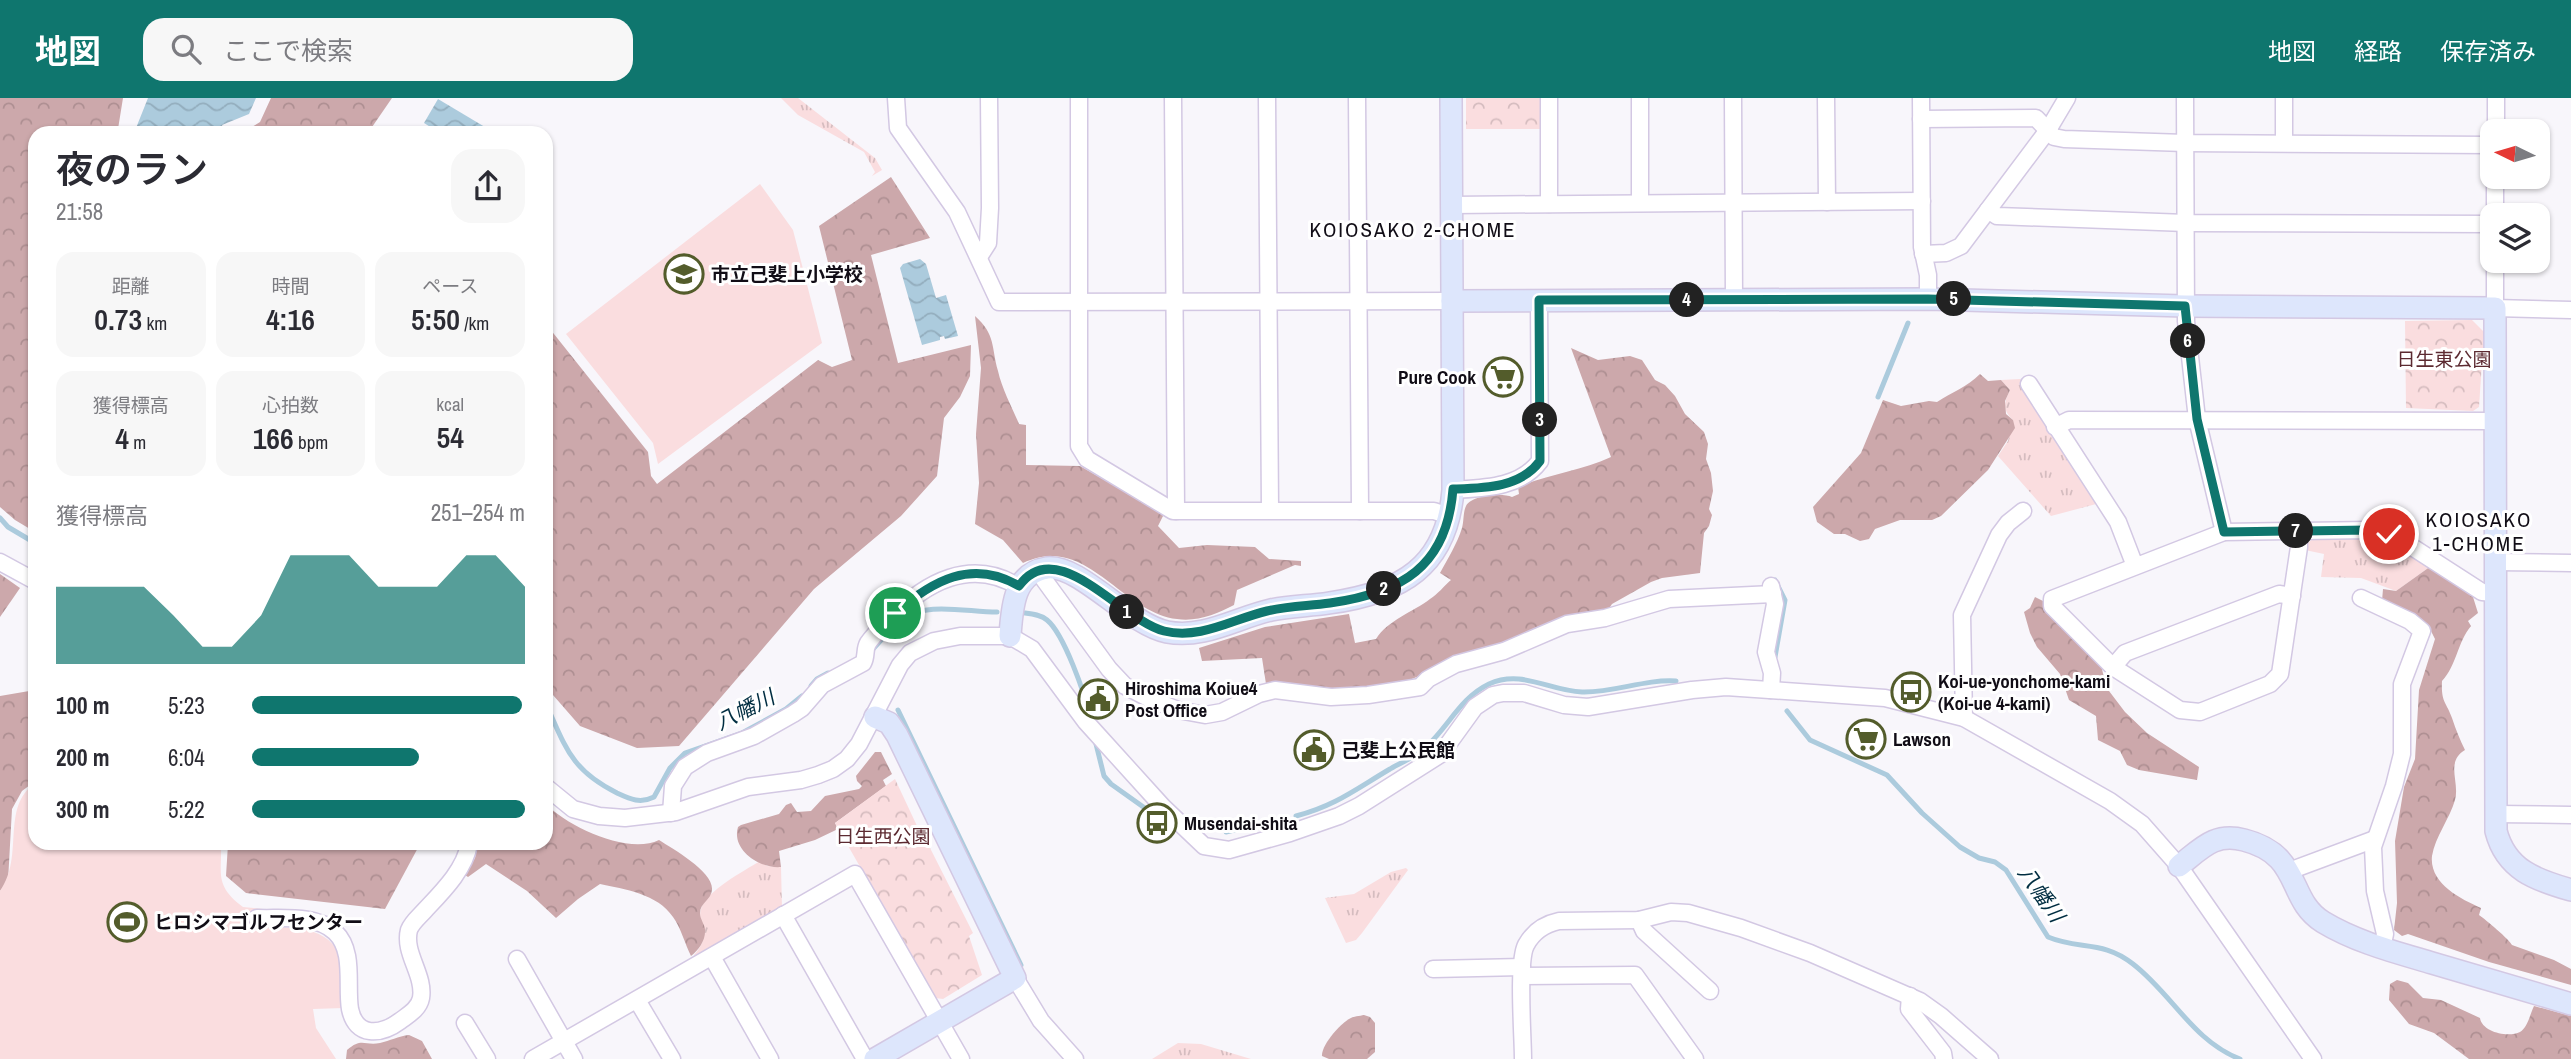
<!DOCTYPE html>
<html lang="ja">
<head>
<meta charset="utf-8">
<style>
  :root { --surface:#fff; --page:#f7f7f7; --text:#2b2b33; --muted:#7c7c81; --accent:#0f766e }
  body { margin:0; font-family:"Archivo Narrow","Noto Sans JP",sans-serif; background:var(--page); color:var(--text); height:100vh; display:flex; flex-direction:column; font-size:26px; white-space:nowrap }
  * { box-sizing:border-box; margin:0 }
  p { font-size:23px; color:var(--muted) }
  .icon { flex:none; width:38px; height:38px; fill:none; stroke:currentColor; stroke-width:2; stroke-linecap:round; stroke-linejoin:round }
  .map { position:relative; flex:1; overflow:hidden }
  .panel { position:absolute; left:28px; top:28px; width:525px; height:724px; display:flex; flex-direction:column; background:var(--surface); border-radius:21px; box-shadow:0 2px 5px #0004 }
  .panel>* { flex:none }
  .needle { width:46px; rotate:275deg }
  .tools { position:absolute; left:2480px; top:21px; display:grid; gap:14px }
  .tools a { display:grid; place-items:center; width:70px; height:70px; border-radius:14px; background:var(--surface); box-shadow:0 2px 5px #0004; font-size:35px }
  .pin { position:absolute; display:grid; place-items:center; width:60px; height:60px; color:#fff; margin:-30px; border:4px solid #fff; border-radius:50%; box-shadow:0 2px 7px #0007 }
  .km { position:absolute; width:35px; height:35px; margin:-18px; border-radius:50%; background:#222; color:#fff; font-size:19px; line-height:35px; text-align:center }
  .round { display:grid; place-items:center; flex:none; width:74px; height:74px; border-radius:21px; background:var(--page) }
  .head { display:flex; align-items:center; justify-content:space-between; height:119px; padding:0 28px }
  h1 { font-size:38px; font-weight:600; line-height:52px }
  .stats { display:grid; grid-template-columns:repeat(3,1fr); gap:10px; height:119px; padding:7px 28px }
  .stats div { display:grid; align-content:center; border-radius:18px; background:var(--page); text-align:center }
  .stats b { font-size:30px; font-weight:600 }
  .stats small { font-size:19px; font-weight:400 }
  .stats p { font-size:19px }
  .chart { height:196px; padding:14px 28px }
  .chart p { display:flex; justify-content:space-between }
  .chart svg { width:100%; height:126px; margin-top:7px; fill:var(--accent); opacity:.7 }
  ul { padding:0 28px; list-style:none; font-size:23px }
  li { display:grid; grid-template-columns:112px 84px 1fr; align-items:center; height:52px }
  li i { height:18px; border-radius:9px; background:var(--accent) }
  header { display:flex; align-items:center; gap:42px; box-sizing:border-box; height:98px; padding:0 35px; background:var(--accent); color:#fff }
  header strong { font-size:33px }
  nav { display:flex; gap:38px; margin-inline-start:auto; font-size:24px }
  .search { width:490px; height:63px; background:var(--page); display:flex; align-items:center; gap:18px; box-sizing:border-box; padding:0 24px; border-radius:21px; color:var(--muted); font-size:26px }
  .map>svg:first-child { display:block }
  .grass { fill:url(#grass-tufts) }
  .forest { fill:url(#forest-crowns) }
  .park { fill:url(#park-crowns) }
  .pitch { fill:#fadddf }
  .water { fill:url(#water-waves) }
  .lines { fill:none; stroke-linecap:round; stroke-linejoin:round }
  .stream { stroke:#accbdd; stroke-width:5 }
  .street-casing { stroke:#d3c8e3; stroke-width:19 }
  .secondary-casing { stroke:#d3c8e3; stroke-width:24 }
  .street { stroke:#fff; stroke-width:16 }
  .secondary { stroke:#dde6fc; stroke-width:21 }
  .route-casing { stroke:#fff; stroke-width:14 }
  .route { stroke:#0f766e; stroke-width:9 }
  .labels { text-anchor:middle; stroke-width:6; stroke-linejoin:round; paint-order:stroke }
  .poi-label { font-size:19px; font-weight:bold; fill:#110d16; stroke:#fff; text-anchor:start }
  .park-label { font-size:19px; fill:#5c2a31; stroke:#fff }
  .neighbourhood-label { font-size:21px; letter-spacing:2px; fill:#110d16; stroke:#fff }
  .water-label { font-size:21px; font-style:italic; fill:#002d41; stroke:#fff }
</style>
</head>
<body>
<header>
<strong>地図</strong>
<div class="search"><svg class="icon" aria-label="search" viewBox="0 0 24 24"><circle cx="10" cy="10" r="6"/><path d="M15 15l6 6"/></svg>ここで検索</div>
<nav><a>地図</a><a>経路</a><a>保存済み</a></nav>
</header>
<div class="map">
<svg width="2571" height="961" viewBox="0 0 2571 961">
  <defs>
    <pattern id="grass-tufts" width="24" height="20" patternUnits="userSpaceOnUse" patternTransform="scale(1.75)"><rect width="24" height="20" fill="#fadddf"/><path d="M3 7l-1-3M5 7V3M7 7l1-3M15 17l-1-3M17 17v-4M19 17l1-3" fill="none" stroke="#d5bcbf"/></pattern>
    <pattern id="forest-crowns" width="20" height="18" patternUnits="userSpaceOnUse" patternTransform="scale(1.75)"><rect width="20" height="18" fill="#cca8ab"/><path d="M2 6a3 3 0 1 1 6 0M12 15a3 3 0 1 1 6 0" fill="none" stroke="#ae8f92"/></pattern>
    <pattern id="park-crowns" width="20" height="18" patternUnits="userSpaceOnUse" patternTransform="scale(1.75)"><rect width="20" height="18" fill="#fadddf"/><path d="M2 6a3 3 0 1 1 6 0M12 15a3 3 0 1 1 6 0" fill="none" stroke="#d5bcbf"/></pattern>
    <pattern id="water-waves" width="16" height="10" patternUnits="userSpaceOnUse" patternTransform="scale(1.75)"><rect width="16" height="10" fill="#accbdd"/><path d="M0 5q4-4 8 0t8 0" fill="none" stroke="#93adbd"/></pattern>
  </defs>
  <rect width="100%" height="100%" fill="#f8f6fb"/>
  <g class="grass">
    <path d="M781,0h17l77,60 7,12 -10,6 3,-4 -11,-20 -66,-37z"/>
    <path d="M2020,281l80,124 -49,13 -53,-60 10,-15 5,-21c-11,-10 -9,-18 -3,-30l-9,-10z"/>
    <path d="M2314,440l65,1 52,27 -35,25 -35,-13 -40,-1 3,-23 -19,-4v-5z"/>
    <path d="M760,763l7,5 14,1 1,41 -86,50 -2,-3c20,-23 2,-29 7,-46 5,-18 43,-38 59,-48z"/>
    <path d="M1406,770l2,2 -46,63 -6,7 -10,3 -21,-45 29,-4 37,-22z"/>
    <path d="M1178,945l23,1 50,15h-99z"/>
  </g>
  <g class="forest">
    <path d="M0,0h123l-5,31 4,4h-87v399l-20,-12 -15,-13z"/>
    <path d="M271,0h121l-22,32 3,3h-131l18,-11z"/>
    <path d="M891,79l39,61 -59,17 27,108 73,-18 -1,31 -10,21 -16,21 -7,58 -36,40 -87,73 -135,157 -42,2 -57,-22 -34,-39v-363l102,128 3,24 6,8 161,-124 14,7 20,-7 -33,-134z"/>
    <path d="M975,218c21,19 16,30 23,55 4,18 14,36 21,53l7,1v40l54,1 84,48 -6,12 21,22 28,-3 48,2 14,12 32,2v5l-6,-1 -58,25 -3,15c-17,9 -37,17 -57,14 -57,-7 -91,-87 -154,-56l-20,-23 -28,-16 4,-41 -3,-49 5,-66z"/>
    <path d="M1571,250l27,12 32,-4 12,4 13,20 10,5 10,11 10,18 19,18 4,12 -2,15 5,14 2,18 -4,18 3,6 -3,11 -5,7 -4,40 -38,5 -11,4 -39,22 -4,6 -94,31 -93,34c-38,20 -113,13 -155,9l-4,-26 -60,3 -3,-13 66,-21 84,-13 6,29 21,-4c12,-19 37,-27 54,-40 8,-5 14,-13 21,-19l-11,-7c8,-15 17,-29 22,-45 2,-7 1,-16 4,-22 6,-11 36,-13 46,-9l7,-3 -1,-7c31,-13 63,-16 93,-30z"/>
    <path d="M1980,276l8,7 13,-1 9,10 -5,11 1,13 7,6 2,8 -27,42 -47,46 -9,4h-32l-25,9 -6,10 -9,2 -15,-7h-11l-17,-12 -4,-15 48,-54 22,-53 18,6 28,-5 8,1c15,-10 30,-15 43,-28z"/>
    <path d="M2431,468l42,31 5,16 -10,8 3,5c-14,17 -14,39 -29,55 -1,22 4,20 10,37 4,12 8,22 13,32 -20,12 -5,32 -10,50 -5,18 -20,37 -23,56 -3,27 28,43 49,52l-2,7c6,4 31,25 33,30l42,15 17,9v16l-82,-23 -81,-28 -6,2 -8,-6 3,-27 -2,-62 9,-54 11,-28 4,-69 16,-51 -5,-10 -48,-28 1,-12 13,2z"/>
    <path d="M0,476l20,14 -20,29z"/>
    <path d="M2035,499l8,4 57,59 6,27 19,25 22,21 52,34 -2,13 -58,-10 -12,-5 -7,-14 -22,-11 -2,-24 -27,-16 -9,-26 -23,-27 -7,-14 -6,-21 6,-4z"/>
    <path d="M35,592v87l-5,8 -8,6 -10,18 -4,72 -8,10v-195z"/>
    <path d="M875,654h6l11,22 -9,6 3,6 -51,37 3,6 -23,11 -36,11 2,16c-21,2 -50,-17 -43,-40l3,-2 38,-11 7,-9 5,-2 6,9 14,-1 14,-15 34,-7 3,-3 -5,-5 -1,-5z"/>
    <path d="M546,706c22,23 82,51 113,36 14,9 55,32 53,50 -1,10 -12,13 -12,23 0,6 4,10 5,16 1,11 -6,21 -14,27 -6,-12 -10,-28 -18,-39 -15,-23 -49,-28 -73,-33l-22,15 -22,19 -29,-27 -41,-27 -18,13 -3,-2 10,-17 3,-14h68z"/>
    <path d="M228,746h192l-35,65 -139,-16 -20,-17z"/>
    <path d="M2397,882l11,3 15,15 18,2 39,18c2,14 28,20 40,14 8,-5 10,-18 14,-26l37,10v43h-102l-35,-26 -25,-9 -20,-24 1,-16z"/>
    <path d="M1364,917l6,2 5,6v29l-8,7h-38l-7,-3c-1,-11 20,-35 31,-39 0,0 11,-2 11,-2z"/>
    <path d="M409,937l13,6 10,18h-86l1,-9c15,-13 17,-4 33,-7 10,-2 18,-7 29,-8z"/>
  </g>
  <g class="park">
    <rect x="1466" y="0" width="75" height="31"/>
    <path d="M2472,222l12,12 -5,75 -6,4 -67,-3 -1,-87z"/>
    <path d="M895,681l30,64 2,-1 46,91 -4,3 13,39 -39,24 -8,-1 -100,-175z"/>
  </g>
  <g class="pitch">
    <path d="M760,86l33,46 29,113 -164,121 -5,-21 -87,-109z"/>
    <path d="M35,685v61h186c1,30 -7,41 22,63l20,2 -11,18c27,1 74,-4 86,26 7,16 5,38 6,55l-31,1 3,19 20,31h-336v-168c25,-35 0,-83 35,-108z"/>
  </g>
  <g class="water">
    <path d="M148,0h108l-7,16 -27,11 3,8h-86l-3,-5z"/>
    <path d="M438,1l57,34h-55l-16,-10z"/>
    <path d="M920,161l6,5 10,34 10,-3 12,41 -13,3 -1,-3 -4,1v3l-18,5 -22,-77 3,-4z"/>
  </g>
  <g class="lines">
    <g class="stream">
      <path d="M1878,299l30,-74"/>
      <path d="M0,420l8,9 27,16"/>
      <path d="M1025,515c8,1 16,2 22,7 17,14 38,74 43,97"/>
      <path d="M899,522c27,-19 67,-8 98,-8"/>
      <path d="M873,551l17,-19"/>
      <path d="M1775,559l10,-57 -10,-20"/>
      <path d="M811,588l6,-7 11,-6"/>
      <path d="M546,606c20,44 25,66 71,89 13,6 23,11 37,4l16,-29 15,-15 57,-20 44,-24 16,-13"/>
      <path d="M898,612l123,255"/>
      <path d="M1787,613l23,29 77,35 35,38 38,34 19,11 16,4 11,8 42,67c31,13 55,3 85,27 39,30 60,77 107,95"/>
      <path d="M1095,642l9,36 7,8 45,32"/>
      <path d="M1296,718c39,-10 60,-27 94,-47 11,-7 27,-12 36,-22 23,-21 34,-49 63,-63 33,-15 60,7 93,8 32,1 62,-13 94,-11"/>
      <path d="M1226,734l45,-11"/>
    </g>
    <g class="street-casing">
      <g id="street">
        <path d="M896,0l2,30 59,84 42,90 453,-1"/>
        <path d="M1079,0v348l8,13 86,52h261l15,5"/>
        <path d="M1173,0l3,413"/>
        <path d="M1267,0l3,412"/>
        <path d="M1357,0l3,413"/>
        <path d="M1549,0v106"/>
        <path d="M1640,0v105"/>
        <path d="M1733,0l1,201"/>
        <path d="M1826,0l1,104"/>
        <path d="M1921,0l1,149 6,28v24"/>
        <path d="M2185,0l1,223 11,98 27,113"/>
        <path d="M1921,21l115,-1 18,19 10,2 121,4 307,2"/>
        <path d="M2496,33v-33"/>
        <path d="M2284,45v-45"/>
        <path d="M1452,107l470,-4"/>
        <path d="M1988,112l9,6 189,7 306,1"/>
        <path d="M2495,117v-38"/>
        <path d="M1923,156l23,-1 15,-7 87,-116 19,-32"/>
        <path d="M979,159l9,-14 2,-35 -1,-110"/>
        <path d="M2495,163v47l76,2"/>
        <path d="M2029,286l89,138 17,44"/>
        <path d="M2055,329l14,-7 427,1"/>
        <path d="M1453,392c31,-2 67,-2 87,-29l-1,-161"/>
        <path d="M2299,434v15l-19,127 -10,10 -70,28 -20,-2 -67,-43 -61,-61v-7l172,-67 144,-2 21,4 17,9 76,49 13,1"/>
        <path d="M0,464l35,19"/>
        <path d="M2495,464l76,1"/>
        <path d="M1037,472l72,99 16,17 27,14 26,10 27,5 17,-3 37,-18 16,-4 56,7 37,-2 52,-8 8,-8 28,-15 48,-13 63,-27 38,-6 64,-19 104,-5"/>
        <path d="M2361,500l49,23 12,10 -20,53v70l-8,32 -21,61 2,44 10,43 -3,14"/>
        <path d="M2113,569l12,-14 154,-59 13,2"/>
        <path d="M1771,592l1,-17 -6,-21 9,-48 -4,-18"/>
        <path d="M1964,620l-2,-103 37,-80 9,-12 15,-12"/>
        <path d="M546,689l27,22 26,7 26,2 51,-6 72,-25 53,-7 17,-5 15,-6 14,-10 12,-15 41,-79 10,-12 24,-12 26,-5h50l22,13 54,73 77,85 41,39 25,4 61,-17 49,-17 20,-10 82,-52 34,-47 18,-12 10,-2h21l40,12 24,2 104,-17 34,-3 159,11 79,20 146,83 32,23 37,42 134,193"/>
        <path d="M671,715l2,-27 12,-19 22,-14 47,-17 39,-22 9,-6 20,-23 41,-22c4,-7 1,-13 5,-20 6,-9 15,-17 22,-24 35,-37 81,-62 129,-32"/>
        <path d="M2495,716l76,1"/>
        <path d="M2289,773l86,-32"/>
        <path d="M783,817l82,144"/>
        <path d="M257,820c25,1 59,-4 78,14 20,19 11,53 15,77 6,29 31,26 50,12 8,-6 19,-12 21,-23 4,-23 -18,-45 -12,-68 3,-8 11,-14 17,-21 17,-18 39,-40 43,-65"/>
        <path d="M1639,822l5,11 66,60"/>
        <path d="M712,859l58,102"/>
        <path d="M517,861l57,100"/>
        <path d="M1433,871l89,-2"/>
        <path d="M1522,878l113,-1 60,84"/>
        <path d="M1015,880l26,43 34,38"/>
        <path d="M1910,898l-1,13 34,44 1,6"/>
        <path d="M637,902l35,59"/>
        <path d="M465,925l22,36"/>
        <path d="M533,961l322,-185 106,185"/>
        <path d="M1523,961c0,-23 -6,-97 3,-114 7,-13 19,-21 33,-24l80,-1 32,-8 17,1 53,15 69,25 110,48 21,15 49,43"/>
      </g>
    </g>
    <g class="secondary-casing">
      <g id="secondary">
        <path d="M1452,203l476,-2 257,7 310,2 1,523c10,39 40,49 75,59"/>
        <path d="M1010,538c2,-27 3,-63 37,-68 33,-4 81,56 120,64 37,7 69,-14 104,-22 19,-4 39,-4 58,-7 72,-10 118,-36 124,-113l-2,-392"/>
        <path d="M2179,768c22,-17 35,-34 65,-26 59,15 42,59 79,82 33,20 72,30 109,41 47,14 93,27 139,41"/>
        <path d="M875,961l140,-81 -118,-243 -8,-12 -14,-6"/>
      </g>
    </g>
    <use href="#street" class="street"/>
    <use href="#secondary" class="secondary"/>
  </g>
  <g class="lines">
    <g class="route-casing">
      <path id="route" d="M895,515c37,-32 77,-55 124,-27 38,-53 102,34 145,45 36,9 69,-12 103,-20 21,-5 42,-5 63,-8 71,-10 117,-36 123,-114 31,-1 67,-1 87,-28l-1,-161 389,-1 257,7 12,113 27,113 144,-2 21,4"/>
    </g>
    <use href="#route" class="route"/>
  </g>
  <defs>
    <g id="school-ring" transform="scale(2.0125)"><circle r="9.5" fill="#fff" stroke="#535c2b" stroke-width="1.5"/><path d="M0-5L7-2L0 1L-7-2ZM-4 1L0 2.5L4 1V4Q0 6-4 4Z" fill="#535c2b"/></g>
    <g id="supermarket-ring" transform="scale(2.0125)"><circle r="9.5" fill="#fff" stroke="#535c2b" stroke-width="1.5"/><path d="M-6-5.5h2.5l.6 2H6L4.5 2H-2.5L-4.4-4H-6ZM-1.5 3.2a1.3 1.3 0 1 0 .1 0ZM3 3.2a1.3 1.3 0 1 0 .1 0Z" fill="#535c2b"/></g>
    <g id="bus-ring" transform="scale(2.0125)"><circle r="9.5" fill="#fff" stroke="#535c2b" stroke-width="1.5"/><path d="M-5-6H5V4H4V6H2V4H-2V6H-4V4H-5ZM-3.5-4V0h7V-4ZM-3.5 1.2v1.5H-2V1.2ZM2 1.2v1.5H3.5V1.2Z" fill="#535c2b"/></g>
    <g id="civic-ring" transform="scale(2.0125)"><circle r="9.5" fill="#fff" stroke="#535c2b" stroke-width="1.5"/><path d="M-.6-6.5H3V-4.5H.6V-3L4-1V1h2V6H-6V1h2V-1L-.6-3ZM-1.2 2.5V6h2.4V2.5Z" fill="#535c2b"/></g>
    <g id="stadium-ring" transform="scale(2.0125)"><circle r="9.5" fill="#fff" stroke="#535c2b" stroke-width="1.5"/><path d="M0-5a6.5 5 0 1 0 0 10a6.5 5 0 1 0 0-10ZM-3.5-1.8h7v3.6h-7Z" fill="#535c2b"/></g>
  </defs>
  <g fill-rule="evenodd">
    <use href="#school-ring" x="684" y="176"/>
    <use href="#supermarket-ring" x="1503" y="279"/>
    <use href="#bus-ring" x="1911" y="594"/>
    <use href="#civic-ring" x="1098" y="601"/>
    <use href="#supermarket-ring" x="1866" y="641"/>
    <use href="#civic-ring" x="1314" y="652"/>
    <use href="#bus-ring" x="1157" y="725"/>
    <use href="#stadium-ring" x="127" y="824"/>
  </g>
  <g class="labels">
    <g class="poi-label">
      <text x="711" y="183">市立己斐上小学校</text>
      <text x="1476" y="286" text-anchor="end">Pure Cook</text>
      <text x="1938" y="590">Koi-ue-yonchome-kami<tspan x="1938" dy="22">(Koi-ue 4-kami)</tspan></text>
      <text x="1125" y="597">Hiroshima Koiue4<tspan x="1125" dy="22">Post Office</tspan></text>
      <text x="1893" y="648">Lawson</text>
      <text x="1341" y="659">己斐上公民館</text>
      <text x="1184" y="732">Musendai-shita</text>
      <text x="154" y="831">ヒロシマゴルフセンター</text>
    </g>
    <g class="park-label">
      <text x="2444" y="268">日生東公園</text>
      <text x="883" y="745">日生西公園</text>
    </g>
    <g class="neighbourhood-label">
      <text x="1413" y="139">KOIOSAKO 2-CHOME</text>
      <text x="2479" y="429">KOIOSAKO<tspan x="2479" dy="24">1-CHOME</tspan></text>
    </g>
    <g class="water-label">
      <text transform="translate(745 612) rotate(-27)" y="7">八幡川</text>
      <text transform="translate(2041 796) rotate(55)" y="7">八幡川</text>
    </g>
  </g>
</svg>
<div class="tools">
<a><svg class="needle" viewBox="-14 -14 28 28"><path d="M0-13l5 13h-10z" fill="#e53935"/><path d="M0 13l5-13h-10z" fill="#7c7c81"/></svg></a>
<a><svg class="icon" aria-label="layers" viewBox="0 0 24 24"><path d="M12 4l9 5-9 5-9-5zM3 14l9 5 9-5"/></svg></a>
</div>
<div class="pin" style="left:895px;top:515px;background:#1e9e55"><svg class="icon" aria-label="arrive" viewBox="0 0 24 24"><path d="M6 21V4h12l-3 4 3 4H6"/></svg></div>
<div class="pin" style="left:2389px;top:436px;background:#d93025"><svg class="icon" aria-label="check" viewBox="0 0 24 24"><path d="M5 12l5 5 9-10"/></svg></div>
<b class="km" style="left:1127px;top:514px">1</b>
<b class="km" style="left:1384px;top:491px">2</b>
<b class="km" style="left:1540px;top:322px">3</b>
<b class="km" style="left:1687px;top:202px">4</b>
<b class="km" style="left:1954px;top:201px">5</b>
<b class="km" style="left:2188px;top:243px">6</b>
<b class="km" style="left:2296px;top:433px">7</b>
<section class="panel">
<div class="head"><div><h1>夜のラン</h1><p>21:58</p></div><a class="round"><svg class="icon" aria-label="share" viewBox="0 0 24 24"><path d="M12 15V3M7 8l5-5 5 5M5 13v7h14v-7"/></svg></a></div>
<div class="stats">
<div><p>距離</p><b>0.73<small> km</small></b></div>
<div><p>時間</p><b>4:16</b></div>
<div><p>ペース</p><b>5:50<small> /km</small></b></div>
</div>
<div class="stats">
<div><p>獲得標高</p><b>4<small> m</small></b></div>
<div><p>心拍数</p><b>166<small> bpm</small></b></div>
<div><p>kcal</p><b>54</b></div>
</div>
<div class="chart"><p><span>獲得標高</span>251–254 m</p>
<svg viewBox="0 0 160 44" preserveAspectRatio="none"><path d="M0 44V17L10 17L20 17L30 17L40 27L50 38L60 38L70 27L80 6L90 6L100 6L110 17L120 17L130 17L140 6L150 6L160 17V44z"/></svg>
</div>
<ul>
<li><b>100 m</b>5:23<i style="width:99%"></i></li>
<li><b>200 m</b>6:04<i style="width:61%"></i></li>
<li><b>300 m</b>5:22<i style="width:100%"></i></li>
</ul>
</section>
</div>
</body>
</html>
